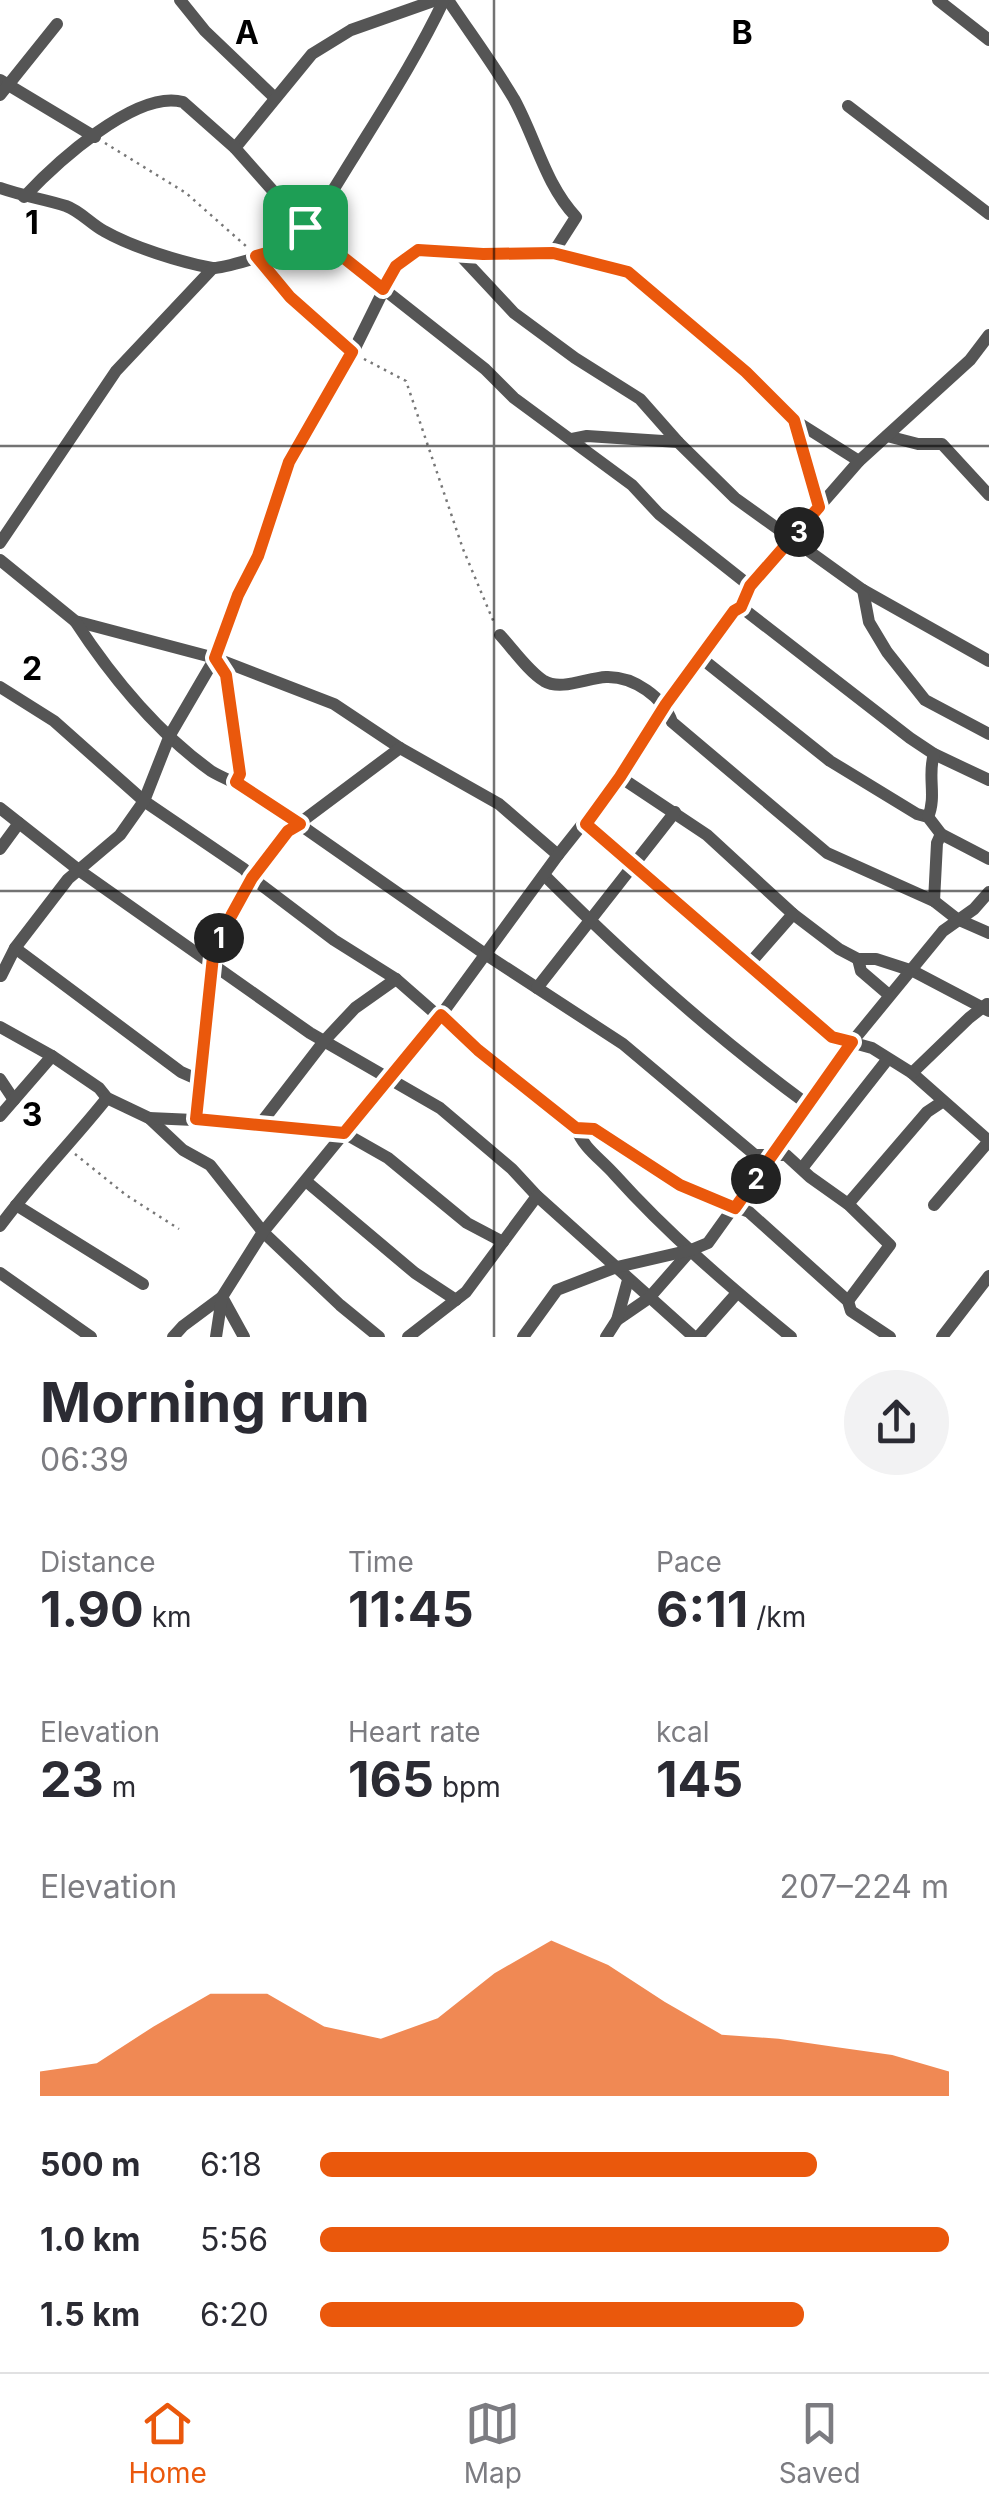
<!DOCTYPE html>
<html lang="en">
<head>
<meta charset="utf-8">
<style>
  :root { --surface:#fff; --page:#f2f2f3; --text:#2b2b33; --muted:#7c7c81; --line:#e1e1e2; --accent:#ea580c }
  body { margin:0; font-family:Inter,sans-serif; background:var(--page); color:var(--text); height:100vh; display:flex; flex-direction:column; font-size:38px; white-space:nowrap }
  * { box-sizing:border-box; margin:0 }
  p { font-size:32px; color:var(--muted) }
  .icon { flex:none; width:55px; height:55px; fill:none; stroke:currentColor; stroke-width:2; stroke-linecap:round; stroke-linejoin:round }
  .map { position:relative; height:1337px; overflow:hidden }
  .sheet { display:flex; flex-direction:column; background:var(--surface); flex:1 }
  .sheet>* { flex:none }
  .pin { position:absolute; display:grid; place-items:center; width:85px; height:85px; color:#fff; margin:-42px; border-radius:20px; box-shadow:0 5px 15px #0006 }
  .km { position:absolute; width:50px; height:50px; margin:-25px; border-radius:50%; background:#222; color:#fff; font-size:28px; line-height:50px; text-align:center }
  .round { display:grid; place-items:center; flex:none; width:105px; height:105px; border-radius:52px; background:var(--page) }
  .overview { display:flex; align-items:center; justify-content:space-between; height:170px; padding:0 40px }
  h1 { font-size:55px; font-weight:700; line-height:75px }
  .metrics { display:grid; grid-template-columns:repeat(3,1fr); gap:15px; height:170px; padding:10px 40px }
  .metrics div { display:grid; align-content:center }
  .metrics b { font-size:50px; font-weight:700 }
  .metrics small { font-size:28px; font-weight:400 }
  .metrics p { font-size:28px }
  .chart { height:280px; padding:20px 40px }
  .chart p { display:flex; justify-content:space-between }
  .chart svg { width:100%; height:180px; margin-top:10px; fill:var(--accent); opacity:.7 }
  ul { padding:0 40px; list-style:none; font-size:32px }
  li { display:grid; grid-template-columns:160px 120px 1fr; align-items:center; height:75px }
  li i { height:25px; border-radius:12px; background:var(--accent) }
  .dock { display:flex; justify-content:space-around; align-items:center; height:140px; border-top:2px solid var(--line); background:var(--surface); font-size:28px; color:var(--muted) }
  .dock a { display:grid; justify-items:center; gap:5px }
  .dock .active { color:var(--accent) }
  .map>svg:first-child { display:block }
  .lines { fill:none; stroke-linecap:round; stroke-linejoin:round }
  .path { stroke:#777; stroke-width:2.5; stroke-dasharray:2.5 5; stroke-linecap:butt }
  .street { stroke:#555; stroke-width:12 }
  .route-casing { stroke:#fff; stroke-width:20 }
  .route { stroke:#ea580c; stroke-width:12 }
  .grid { fill:none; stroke:#000; stroke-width:2.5; stroke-opacity:0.55 }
  .grid-label { font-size:32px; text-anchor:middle; font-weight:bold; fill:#000; stroke:#fff; stroke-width:8; stroke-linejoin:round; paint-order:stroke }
</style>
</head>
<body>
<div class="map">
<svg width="989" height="1337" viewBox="0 0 989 1337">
  <rect width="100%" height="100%" fill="#fff"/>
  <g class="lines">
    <g class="path">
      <path d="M105,143l81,50 61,54"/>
      <path d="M266,267l24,30 52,46"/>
      <path d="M364,359l42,22 57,168 32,76"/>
      <path d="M75,1154l51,41 53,34"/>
    </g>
    <g class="street">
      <path d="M180,0l25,31 70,67"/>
      <path d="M436,0l-85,30 -39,24 -77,94 70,79 180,142 29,29 118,87 27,29 91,72"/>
      <path d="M448,0c22,33 46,65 66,99 22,40 31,85 62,118l-23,36"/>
      <path d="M938,0l51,40"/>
      <path d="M0,80l95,57"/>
      <path d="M0,95l57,-71"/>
      <path d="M848,106l141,108"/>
      <path d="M0,188c22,8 44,11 66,18 14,5 25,18 38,25 28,16 76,31 108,37 9,1 63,-15 72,-20 26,-15 53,-65 69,-90 32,-52 65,-103 91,-158"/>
      <path d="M24,197c31,-33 112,-108 159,-95l52,46"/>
      <path d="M457,252l57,61 61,45 65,41 38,43 57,56 128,92 126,71"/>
      <path d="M794,420l25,87"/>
      <path d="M887,436l31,8h24l47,51"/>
      <path d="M572,439l15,-3 91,6"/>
      <path d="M0,543l116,-172 97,-103"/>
      <path d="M0,560l75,61 140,37 119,46 66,44 99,56 59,51"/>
      <path d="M863,590l6,32 18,30 38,48 64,34"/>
      <path d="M741,607l169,131 24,16 55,26"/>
      <path d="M75,621c36,55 82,111 136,150 13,8 29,13 42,21l232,162 138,90 132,111h31l24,22 38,27 42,41 -42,56"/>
      <path d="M500,635c13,14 28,36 44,46 17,10 43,-3 62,-4 28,-1 58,21 66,45l155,131 107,48 23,18 32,14"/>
      <path d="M215,658l11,17 14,99 -4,8"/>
      <path d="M701,658l129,103 87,53 11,3 13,17 48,25"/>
      <path d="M0,687l54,34 90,80 100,68 8,9 82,62 62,39 81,71 99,78c8,21 24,30 39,47 53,59 114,111 176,162"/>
      <path d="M620,777l87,58 86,79 46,35 19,10h18l37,12 76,40"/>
      <path d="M0,808l80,63 230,162 130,75 72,61 25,27 157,141"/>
      <path d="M928,817c9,-21 -1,-42 6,-63"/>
      <path d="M585,823l247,214 40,11 40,25 77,68 -55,64"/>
      <path d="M0,849l19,-26"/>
      <path d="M544,875c82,82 169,160 263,229"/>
      <path d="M934,901l3,-58 4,-9"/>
      <path d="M15,948l166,124 18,8"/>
      <path d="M858,959l3,12 28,24"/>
      <path d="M750,963l43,-49"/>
      <path d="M1,976l14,-28 53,-69 52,-44 24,-34 26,-66 45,-77 22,-63 21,-38 31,-95 64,-110 43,-87 22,-15 65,5 70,-2 75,19 118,100 48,48 65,41"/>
      <path d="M537,988l138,-176"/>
      <path d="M0,1027l52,29 47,32 8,10 42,20 34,32 27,15 53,67 77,73 39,32"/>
      <path d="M912,1073l57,-55 18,-14"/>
      <path d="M0,1079l14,21"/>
      <path d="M0,1116l52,-60"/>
      <path d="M149,1118l112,5 83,10 44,25 79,65 36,19"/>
      <path d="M196,1119l18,-172 38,-69 37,-47 111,-83"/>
      <path d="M261,1123l64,-83 30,-32 41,-29"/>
      <path d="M576,1128l18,1 85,56 70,27 99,89 3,10 39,26"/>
      <path d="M803,1167l84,-107"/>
      <path d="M307,1182l108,91 41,27"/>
      <path d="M848,1204l79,-92 15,-10"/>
      <path d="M16,1205l127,79"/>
      <path d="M0,1226c33,-45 72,-84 107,-128"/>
      <path d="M0,1273l91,64"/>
      <path d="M617,1320l32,-22 42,-48"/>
      <path d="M173,1337l10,-11 39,-29 22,40"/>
      <path d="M216,1337l6,-40 41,-65 178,-217 117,-160 62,-78 46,-74 68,-92 7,-4 9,-21 109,-125 111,-101 19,-25"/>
      <path d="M408,1337l58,-45 71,-96"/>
      <path d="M523,1337l34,-47 60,-23 74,-17 17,-7 144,-201 91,-111 31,-22 15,-17"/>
      <path d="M606,1337l11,-17 11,-40"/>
      <path d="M698,1337l39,-44"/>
      <path d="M942,1337l47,-61"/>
    </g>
  </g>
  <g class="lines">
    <g class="route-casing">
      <path id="route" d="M305,227l78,62 13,-23 22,-16 65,4 70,-1 75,19 118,100 48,48 25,87 -69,79 -9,21 -7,4 -68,93 -46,73 -34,47 246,213 20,5 -117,166 -55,-23 -86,-56 -18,-1 -98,-78 -37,-35 -97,118 -148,-14 18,-172 38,-69 36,-47 12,-7 -64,-42 4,-8 -14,-99 -11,-17 23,-63 20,-39 31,-94 63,-110 -62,-55 -34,-41 28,-8z"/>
    </g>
    <use href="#route" class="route"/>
  </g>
  <path class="grid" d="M494,0v1337M0,446h989M0,891h989"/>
  <g class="grid-label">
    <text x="247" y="44">A</text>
    <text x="742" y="44">B</text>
    <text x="32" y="234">1</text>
    <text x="32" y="680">2</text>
    <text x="32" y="1126">3</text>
  </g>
</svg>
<div class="pin" style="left:305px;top:227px;background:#1e9e55"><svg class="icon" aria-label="arrive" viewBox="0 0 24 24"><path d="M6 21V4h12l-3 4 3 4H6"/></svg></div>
<b class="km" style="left:219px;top:938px">1</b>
<b class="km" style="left:756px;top:1179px">2</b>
<b class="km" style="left:799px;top:532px">3</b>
</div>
<section class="sheet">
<div class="overview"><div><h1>Morning run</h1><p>06:39</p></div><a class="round"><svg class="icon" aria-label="share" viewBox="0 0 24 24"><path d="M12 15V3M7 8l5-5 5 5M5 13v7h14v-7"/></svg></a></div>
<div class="metrics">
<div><p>Distance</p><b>1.90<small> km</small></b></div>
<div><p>Time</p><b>11:45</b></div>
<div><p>Pace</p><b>6:11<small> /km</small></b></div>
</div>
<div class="metrics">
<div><p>Elevation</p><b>23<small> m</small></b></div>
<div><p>Heart rate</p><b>165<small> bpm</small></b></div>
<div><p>kcal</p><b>145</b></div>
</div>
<div class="chart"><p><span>Elevation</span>207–224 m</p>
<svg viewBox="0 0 160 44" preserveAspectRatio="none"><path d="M0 44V38L10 36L20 27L30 19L40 19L50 27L60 30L70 25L80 14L90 6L100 12L110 21L120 29L130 30L140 32L150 34L160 38V44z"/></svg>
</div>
<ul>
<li><b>500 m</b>6:18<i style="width:79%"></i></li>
<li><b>1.0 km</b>5:56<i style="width:100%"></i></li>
<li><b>1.5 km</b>6:20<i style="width:77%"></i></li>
</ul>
</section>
<nav class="dock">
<a class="active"><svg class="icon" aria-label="home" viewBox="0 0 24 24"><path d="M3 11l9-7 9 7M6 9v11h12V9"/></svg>Home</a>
<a><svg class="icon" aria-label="map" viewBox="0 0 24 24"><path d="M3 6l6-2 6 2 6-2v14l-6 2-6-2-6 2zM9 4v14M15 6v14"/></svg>Map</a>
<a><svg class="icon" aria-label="saved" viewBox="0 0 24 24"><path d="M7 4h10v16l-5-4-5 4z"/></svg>Saved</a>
</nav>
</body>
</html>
